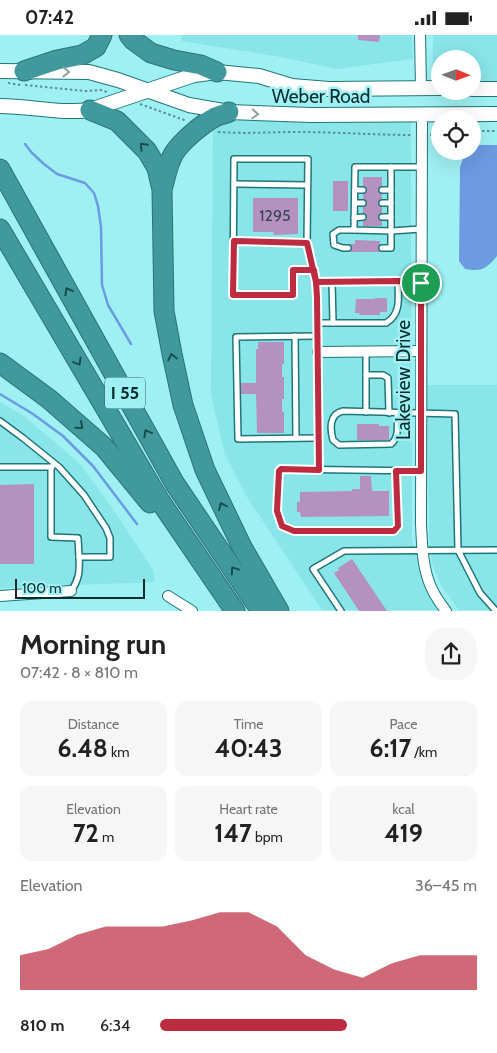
<!DOCTYPE html>
<html lang="en">
<head>
<meta charset="utf-8">
<style>
  :root { --surface:#fff; --page:#f6f6f6; --text:#222; --muted:#767676; --accent:#bc2b40 }
  body { margin:0; font-family:Cabin,sans-serif; background:var(--page); color:var(--text); height:100vh; display:flex; flex-direction:column; font-size:19px; white-space:nowrap }
  * { box-sizing:border-box; margin:0 }
  p { font-size:16px; color:var(--muted) }
  .icon { flex:none; width:28px; height:28px; fill:none; stroke:currentColor; stroke-width:2; stroke-linecap:round; stroke-linejoin:round }
  .map { position:relative; height:576px; overflow:hidden }
  .side { display:flex; flex-direction:column; background:var(--surface); flex:1 }
  .side>* { flex:none }
  .needle { width:32px; rotate:91deg }
  .controls { position:absolute; left:431px; top:15px; display:grid; gap:10px }
  .controls a { display:grid; place-items:center; width:50px; height:50px; border-radius:50%; background:var(--surface); box-shadow:0 5px 20px #0002; font-size:25px }
  .scale { position:absolute; left:15px; bottom:12px; width:130px; box-sizing:border-box; padding-left:5px; border:2px solid #092d2e; border-top:0; font-size:14px; line-height:18px; white-space:nowrap; color:#092d2e; -webkit-text-stroke:4px #9ff0f3; paint-order:stroke }
  .pin { position:absolute; display:grid; place-items:center; width:42px; height:42px; color:#fff; margin:-21px; border:2px solid #fff; border-radius:50%; box-shadow:0 1px 5px #0007 }
  .round { display:grid; place-items:center; flex:none; width:52px; height:52px; border-radius:20px; background:var(--page) }
  .head { display:flex; align-items:center; justify-content:space-between; height:85px; padding:0 20px }
  h1 { font-size:28px; font-weight:700; line-height:38px }
  .figures { display:grid; grid-template-columns:repeat(3,1fr); gap:8px; height:85px; padding:5px 20px }
  .figures div { display:grid; align-content:center; border-radius:12px; background:var(--page); text-align:center }
  .figures b { font-size:25px; font-weight:700 }
  .figures small { font-size:14px; font-weight:400 }
  .figures p { font-size:14px }
  .chart { height:140px; padding:10px 20px }
  .chart p { display:flex; justify-content:space-between }
  .chart svg { width:100%; height:90px; margin-top:5px; fill:var(--accent); opacity:.7 }
  ul { padding:0 20px; list-style:none; font-size:16px }
  li { display:grid; grid-template-columns:80px 60px 1fr; align-items:center; height:38px }
  li i { height:12px; border-radius:6px; background:var(--accent) }
  .status { display:flex; justify-content:space-between; align-items:center; height:35px; padding:0 25px; background:var(--surface); direction:ltr }
  .status svg { height:14px; fill:currentColor }
  .map>svg:first-child { display:block }
  .built { fill:#89e5e8 }
  .water { fill:#6c9be2 }
  .lines { fill:none; stroke-linecap:round; stroke-linejoin:round }
  .stream { stroke:#6c9be2; stroke-width:2.5 }
  .building { fill:#b591c0 }
  .lane-casing { stroke:#1e7679; stroke-width:8 }
  .street-casing { stroke:#1e7679; stroke-width:12 }
  .secondary-casing { stroke:#1e7679; stroke-width:16 }
  .highway-casing { stroke:#2d7376; stroke-width:21 }
  .path { stroke:#569193; stroke-width:2; stroke-dasharray:2.5 2.5; stroke-linecap:butt }
  .lane { stroke:#fff; stroke-width:5 }
  .street { stroke:#fff; stroke-width:10 }
  .secondary { stroke:#fff; stroke-width:14 }
  .highway { stroke:#40999c; stroke-width:19 }
  .oneway { stroke:#90a0a1 }
  .oneway2 { stroke:#1a4d4f }
  .route-casing { stroke:#fff; stroke-width:10 }
  .route { stroke:#bc2b40; stroke-width:6 }
  .labels { text-anchor:middle; stroke-width:5; stroke-linejoin:round; paint-order:stroke }
  .number-label { font-size:16px; fill:#344652 }
  .shield { fill:#9ff0f3; stroke:#366869; stroke-width:1 }
  .shield-label { font-size:18px; font-weight:bold; fill:#092d2e }
  .street-label { font-size:19px; fill:#092d2e; stroke:#9ff0f3 }
</style>
</head>
<body>
<div class="status"><b>07:42</b><svg viewBox="0 0 49 12"><path d="M0 12V9h3v3zM5 12V6h3v6zM10 12V3h3v9zM15 12V0h3v12zM26 1h20v11H26zM47 4h2v5h-2z"/></svg></div>
<div class="map">
<svg width="497" height="576" viewBox="0 0 497 576">
  <rect width="100%" height="100%" fill="#9ff0f3"/>
  <g class="built">
    <path d="M182,0h230l1,24 -76,10 -56,-12 -100,-16z"/>
    <path d="M433,0h64v52h-24l-1,-28h-32v29h-8z"/>
    <path d="M213,81l198,1 1,422 5,17 22,54h-117l-75,-113 -22,-42 -14,-60z"/>
    <path d="M427,350h70v225h-38l-18,-25 -9,-21 -3,-25z"/>
    <path d="M0,367l24,14 56,48 33,45 40,61 2,12 -155,6z"/>
  </g>
  <path class="water" d="M477,110h20v111c-11,13 -15,16 -32,13l-6,-8 1,-94 6,-16h6l1,-4z"/>
  <g class="lines">
    <g class="stream">
      <path d="M25,109l7,9 12,11 13,10 28,9 9,10 4,13 3,21 1,58 6,20 23,39"/>
      <path d="M0,359l33,20 30,22 30,30 44,58"/>
    </g>
  </g>
  <g class="building">
    <path d="M358,0h22l-1,7 -21,-2z"/>
    <path d="M363,142h19v9l-3,1 -1,3 1,3 3,1v5l-3,1 -1,3 1,3 3,1v6l-3,1 -1,3 1,3 3,1v5h-19v-5l3,-1 1,-3 -1,-3 -3,-1v-6l3,-1 1,-3 -1,-3 -3,-1v-5l3,-1 1,-3 -1,-3 -3,-1z"/>
    <rect x="333" y="146" width="15" height="30"/>
    <path d="M253,163h45v36l-24,1 -1,-3h-20z"/>
    <path d="M355,205l25,1v3l-2,4 2,4h-30l2,-4 -2,-4h5z"/>
    <path d="M375,263h12v14h-7v3h-21l1,-2h-5l1,-14h19z"/>
    <path d="M258,307h26v22h-2v13h2v22h-2v13h2v21h-27l-1,-39h-15v-11h15v-34h2z"/>
    <path d="M357,389h22v2h10v14h-32z"/>
    <path d="M360,441h11l1,15h17v25l-88,1 -1,-5h-3v-10h3v-10l52,-1v-2h8z"/>
    <path d="M34,449v80h-34v-79z"/>
    <path d="M352,524l35,52h-28l-25,-38 5,-3 -1,-2z"/>
  </g>
  <g class="lines">
    <g class="lane-casing">
      <g id="lane">
        <path d="M421,132h-66l-1,63 37,1 30,-2"/>
        <path d="M234,149l73,1"/>
        <path d="M355,155h8"/>
        <path d="M382,155h9"/>
        <path d="M355,168h8"/>
        <path d="M382,168h9"/>
        <path d="M382,182h9"/>
        <path d="M354,183l9,-1"/>
        <path d="M234,206l73,2"/>
        <path d="M348,213h-5l-9,-3 -1,-11 6,-4h15"/>
        <path d="M382,213h9v-81"/>
        <path d="M314,235h-21v25h-60l1,-136h74l-1,84 9,39 1,15 2,173"/>
        <path d="M332,246l1,42"/>
        <path d="M316,247l82,-1 23,2"/>
        <path d="M318,288h68c16,-9 12,-27 12,-42"/>
        <path d="M295,301l1,102"/>
        <path d="M318,301l-82,1 2,102 81,-1"/>
        <path d="M366,340h17l5,3 1,35"/>
        <path d="M366,377v-61"/>
        <path d="M397,378c0,10 3,24 -6,31l-52,1 -6,-5c-3,-11 -4,-26 10,-29l112,3 3,136 22,43 16,18"/>
        <path d="M0,386l23,17 36,29 25,28 22,33 4,10v19h-31c1,14 0,23 -8,34"/>
        <path d="M0,432h52"/>
        <path d="M51,432v70l27,1 1,19"/>
        <path d="M396,436l2,55 -4,5h-100l-12,-5 -5,-15 1,-36 3,-6 140,2"/>
        <path d="M341,576l-28,-42 31,-18 153,-1"/>
      </g>
    </g>
    <g class="street-casing">
      <g id="street">
        <path d="M420,0l1,53"/>
        <path d="M422,79l-1,410c1,18 1,38 7,55 3,11 11,23 18,32"/>
        <path d="M318,317l103,-1"/>
        <path d="M0,561l71,-5"/>
        <path d="M168,561l24,15"/>
      </g>
    </g>
    <g class="secondary-casing">
      <g id="secondary">
        <path d="M0,36l89,1 29,8 71,25 40,7 82,3 186,-1"/>
        <path d="M472,54h25"/>
        <path d="M0,71c31,0 59,8 90,4l104,-35 23,-3 42,4 33,10 37,3 111,-1"/>
      </g>
    </g>
    <g class="highway-casing">
      <g id="highway">
        <path d="M129,0l4,5 18,13 23,7 27,5 16,7"/>
        <path d="M24,36l33,-11 25,-5 14,-8 6,-12"/>
        <path d="M90,75l27,11 30,30 10,17 5,22 2,121 8,43 11,51 22,65 37,77 37,64"/>
        <path d="M0,134l175,315 86,127"/>
        <path d="M163,151c3,-11 5,-23 11,-33 8,-12 28,-29 41,-36 4,-2 10,-3 14,-5"/>
        <path d="M0,194l160,272 75,110"/>
        <path d="M0,328l49,36 55,48 46,56"/>
      </g>
    </g>
    <g class="path">
      <path d="M8,48l13,2"/>
      <path d="M25,50l61,6 15,-1 6,2"/>
      <path d="M140,69l47,17"/>
      <path d="M472,96h25"/>
      <path d="M218,97c26,2 53,0 80,0 38,0 76,3 115,3"/>
      <path d="M430,100l10,-1"/>
    </g>
    <use href="#lane" class="lane"/>
    <use href="#street" class="street"/>
    <use href="#secondary" class="secondary"/>
    <use href="#highway" class="highway"/>
  </g>
  <defs><path id="oneway-chevron" d="M-2-3.5L2.5 0L-2 3.5" fill="none" stroke-width="1.6" stroke-linecap="round" stroke-linejoin="round" transform="scale(1.25)"/></defs>
  <g class="oneway">
    <use href="#oneway-chevron" transform="translate(66 37) rotate(1)"/>
    <use href="#oneway-chevron" transform="translate(255 79) rotate(3)"/>
  </g>
  <g class="oneway2">
    <use href="#oneway-chevron" transform="translate(143 111) rotate(-134)"/>
    <use href="#oneway-chevron" transform="translate(68 256) rotate(-119)"/>
    <use href="#oneway-chevron" transform="translate(172 322) rotate(-102)"/>
    <use href="#oneway-chevron" transform="translate(78 327) rotate(59)"/>
    <use href="#oneway-chevron" transform="translate(80 391) rotate(41)"/>
    <use href="#oneway-chevron" transform="translate(147 398) rotate(-119)"/>
    <use href="#oneway-chevron" transform="translate(222 471) rotate(-116)"/>
    <use href="#oneway-chevron" transform="translate(234 535) rotate(-124)"/>
  </g>
  <g class="lines">
    <g class="route-casing">
      <path id="route" d="M421,248l-23,-2 -82,1 -2,-12h-21v25h-60l1,-54 73,2 9,39 1,15 2,173 -38,-1 -2,2 -2,40 5,15 12,5h100l4,-5 -2,-55h25v-188"/>
    </g>
    <use href="#route" class="route"/>
  </g>
  <g class="labels">
    <g class="number-label">
      <text x="275" y="186">1295</text>
    </g>
    <rect class="shield" x="105" y="342.5" width="40" height="31" rx="4"/>
    <g class="shield-label">
      <text x="125" y="364">I 55</text>
    </g>
    <g class="street-label">
      <text x="321" y="68">Weber Road</text>
      <text transform="translate(403 345) rotate(-90)" y="7">Lakeview Drive</text>
    </g>
  </g>
</svg>
<div class="controls">
<a><svg class="needle" viewBox="-14 -14 28 28"><path d="M0-13l5 13h-10z" fill="#e53935"/><path d="M0 13l5-13h-10z" fill="#767676"/></svg></a>
<a><svg class="icon" aria-label="locate" viewBox="0 0 24 24"><circle cx="12" cy="12" r="6"/><path d="M12 2v4M12 18v4M2 12h4M18 12h4"/></svg></a>
</div>
<div class="scale">100 m</div>
<div class="pin" style="left:421px;top:248px;background:#1e9e55"><svg class="icon" aria-label="arrive" viewBox="0 0 24 24"><path d="M6 21V4h12l-3 4 3 4H6"/></svg></div>
</div>
<section class="side">
<div class="head"><div><h1>Morning run</h1><p>07:42 · 8 × 810 m</p></div><a class="round"><svg class="icon" aria-label="share" viewBox="0 0 24 24"><path d="M12 15V3M7 8l5-5 5 5M5 13v7h14v-7"/></svg></a></div>
<div class="figures">
<div><p>Distance</p><b>6.48<small> km</small></b></div>
<div><p>Time</p><b>40:43</b></div>
<div><p>Pace</p><b>6:17<small> /km</small></b></div>
</div>
<div class="figures">
<div><p>Elevation</p><b>72<small> m</small></b></div>
<div><p>Heart rate</p><b>147<small> bpm</small></b></div>
<div><p>kcal</p><b>419</b></div>
</div>
<div class="chart"><p><span>Elevation</span>36–45 m</p>
<svg viewBox="0 0 160 44" preserveAspectRatio="none"><path d="M0 44V27L10 24L20 17L30 13L40 13L50 13L60 10L70 6L80 6L90 13L100 27L110 34L120 38L130 31L140 27L150 27L160 27V44z"/></svg>
</div>
<ul>
<li><b>810 m</b>6:34<i style="width:59%"></i></li>
</ul>
</section>
</body>
</html>
